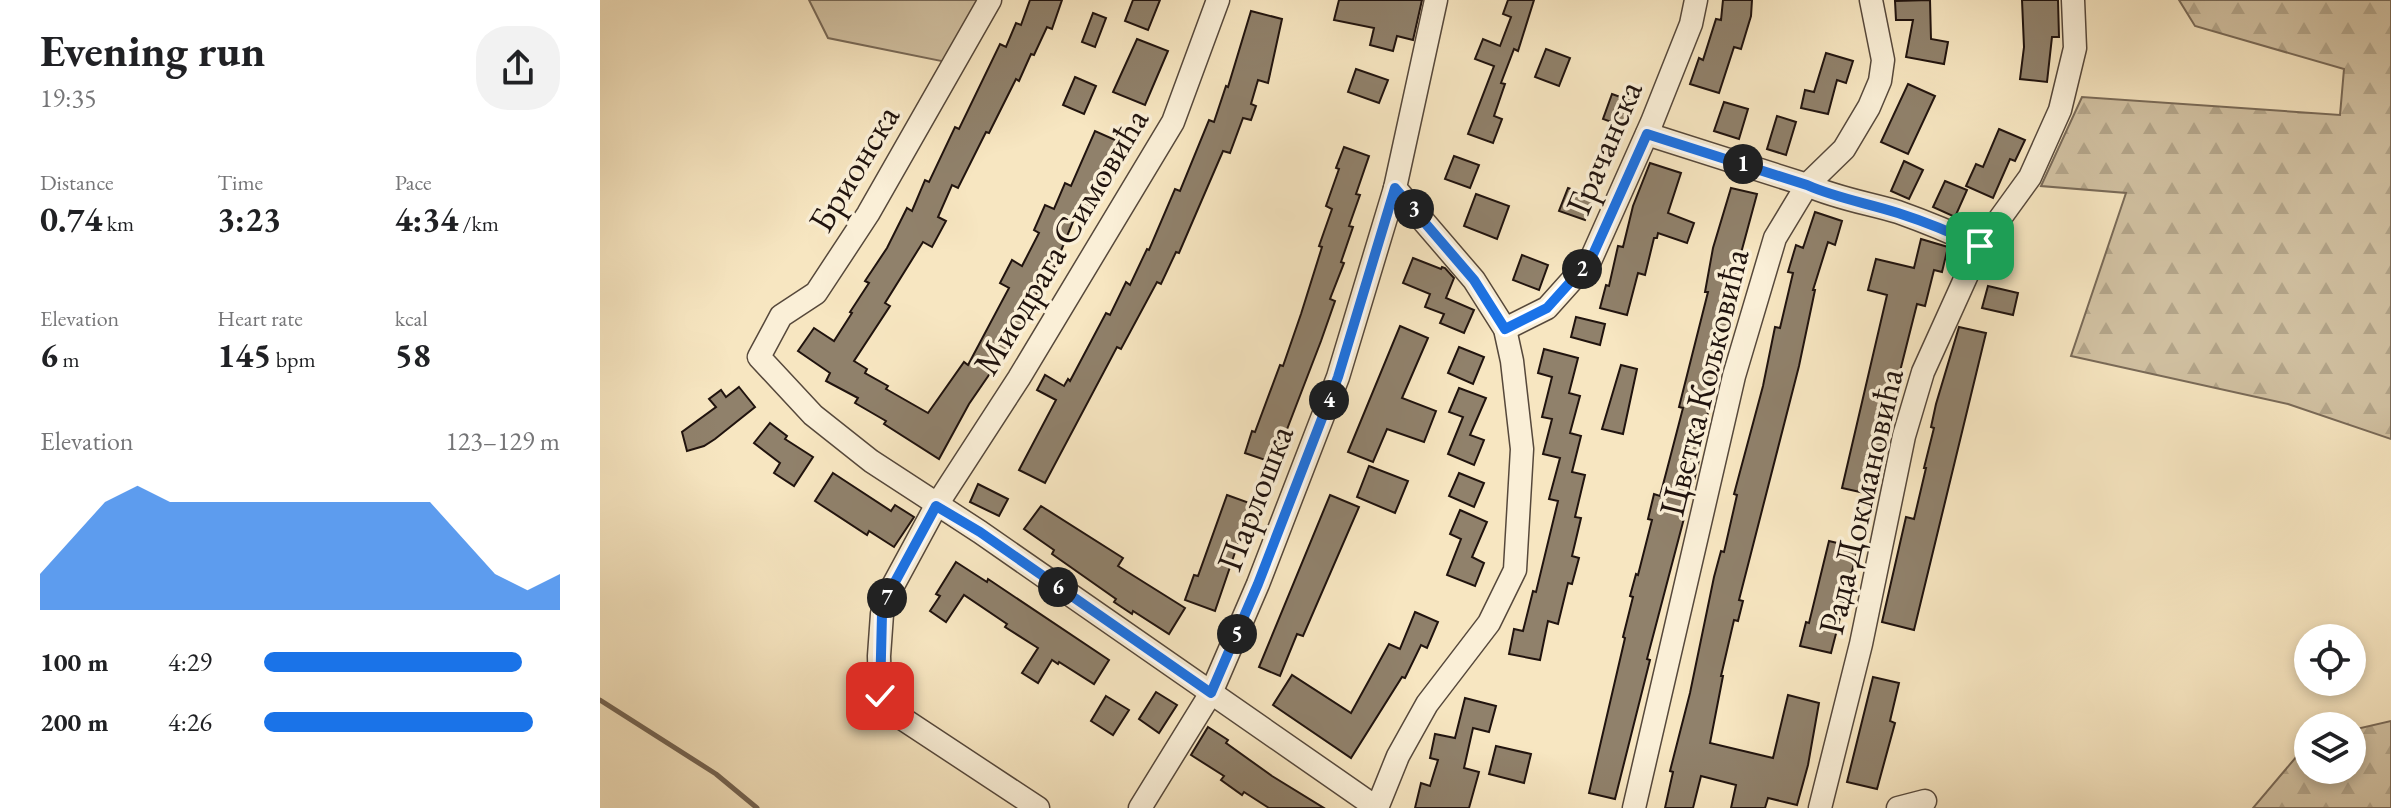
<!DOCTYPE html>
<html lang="en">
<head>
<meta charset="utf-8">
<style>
  :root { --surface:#fff; --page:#f2f2f2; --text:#202124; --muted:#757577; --accent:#1a73e8 }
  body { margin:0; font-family:"EB Garamond",serif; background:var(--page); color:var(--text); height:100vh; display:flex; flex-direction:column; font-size:30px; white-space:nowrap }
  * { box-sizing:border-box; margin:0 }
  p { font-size:26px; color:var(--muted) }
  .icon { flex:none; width:44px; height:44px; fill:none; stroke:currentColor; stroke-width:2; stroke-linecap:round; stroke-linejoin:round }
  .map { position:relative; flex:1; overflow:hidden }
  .drawer { display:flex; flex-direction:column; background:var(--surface); width:600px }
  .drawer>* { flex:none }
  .buttons { position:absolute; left:1694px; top:624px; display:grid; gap:16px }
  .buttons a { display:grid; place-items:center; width:72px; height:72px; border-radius:50%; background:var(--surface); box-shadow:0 4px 12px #0003; font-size:40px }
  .pin { position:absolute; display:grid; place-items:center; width:68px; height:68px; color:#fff; margin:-34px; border-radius:16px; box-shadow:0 4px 12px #0006 }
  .km { position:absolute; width:40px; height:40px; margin:-20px; border-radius:50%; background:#222; color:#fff; font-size:22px; line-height:40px; text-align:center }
  .round { display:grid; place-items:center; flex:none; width:84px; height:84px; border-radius:32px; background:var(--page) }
  .head { display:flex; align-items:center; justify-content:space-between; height:136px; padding:0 40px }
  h1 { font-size:44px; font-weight:700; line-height:60px }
  .metrics { display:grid; grid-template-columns:repeat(3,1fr); gap:12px; height:136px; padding:8px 40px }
  .metrics div { display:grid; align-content:center }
  .metrics b { font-size:34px; font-weight:700 }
  .metrics small { font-size:22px; font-weight:400 }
  .metrics p { font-size:22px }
  .chart { height:224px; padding:16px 40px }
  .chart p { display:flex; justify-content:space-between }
  .chart svg { width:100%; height:144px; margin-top:8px; fill:var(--accent); opacity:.7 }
  ul { padding:0 40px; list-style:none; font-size:26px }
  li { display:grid; grid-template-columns:128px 96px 1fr; align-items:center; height:60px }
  li i { height:20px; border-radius:10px; background:var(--accent) }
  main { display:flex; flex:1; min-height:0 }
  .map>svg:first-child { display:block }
  .forest { fill:url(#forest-firs); stroke:#796a58; stroke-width:2 }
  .pitch { fill:#d2c2a3; stroke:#796a58; stroke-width:2 }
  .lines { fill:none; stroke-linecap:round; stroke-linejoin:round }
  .stream { stroke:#756655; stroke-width:5 }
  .building { fill:#90816b; stroke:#20130e; stroke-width:2 }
  .minor-casing { stroke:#56483b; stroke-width:25 }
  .minor { stroke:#faefd7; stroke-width:22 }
  .route-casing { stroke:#fff; stroke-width:16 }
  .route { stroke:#1a73e8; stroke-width:10 }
  .labels { text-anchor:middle; stroke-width:7; stroke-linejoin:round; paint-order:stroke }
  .street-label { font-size:36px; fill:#20130e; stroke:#faefd7 }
</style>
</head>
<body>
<main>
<section class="drawer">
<div class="head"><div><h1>Evening run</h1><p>19:35</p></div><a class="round"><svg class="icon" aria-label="share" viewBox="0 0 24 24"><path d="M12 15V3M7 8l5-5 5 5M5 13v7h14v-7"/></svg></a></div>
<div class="metrics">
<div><p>Distance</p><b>0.74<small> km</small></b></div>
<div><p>Time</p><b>3:23</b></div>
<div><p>Pace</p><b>4:34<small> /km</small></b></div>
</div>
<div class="metrics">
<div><p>Elevation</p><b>6<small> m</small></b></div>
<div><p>Heart rate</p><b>145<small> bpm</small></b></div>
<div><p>kcal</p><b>58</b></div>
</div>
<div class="chart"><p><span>Elevation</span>123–129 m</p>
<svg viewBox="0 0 160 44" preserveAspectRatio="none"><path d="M0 44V33L10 22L20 11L30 6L40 11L50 11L60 11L70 11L80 11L90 11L100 11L110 11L120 11L130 22L140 33L150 38L160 33V44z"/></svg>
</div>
<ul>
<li><b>100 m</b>4:29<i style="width:87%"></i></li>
<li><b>200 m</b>4:26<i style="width:91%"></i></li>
</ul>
</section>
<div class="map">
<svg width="1791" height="808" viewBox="0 0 1791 808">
  <defs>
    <pattern id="forest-firs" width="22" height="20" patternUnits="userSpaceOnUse" patternTransform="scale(2)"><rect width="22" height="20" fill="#d2c2a3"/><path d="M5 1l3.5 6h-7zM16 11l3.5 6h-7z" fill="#b4a68b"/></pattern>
  </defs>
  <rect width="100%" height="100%" fill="#f7e6c1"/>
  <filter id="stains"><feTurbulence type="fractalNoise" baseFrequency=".0025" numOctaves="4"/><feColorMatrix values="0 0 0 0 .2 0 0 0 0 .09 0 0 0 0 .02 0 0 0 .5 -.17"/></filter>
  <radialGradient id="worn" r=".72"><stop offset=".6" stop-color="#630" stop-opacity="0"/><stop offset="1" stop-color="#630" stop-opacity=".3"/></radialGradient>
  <g class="forest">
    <path d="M1579,0h212v439l-103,-35 -217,-48 55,-163 -85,-7 41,-89 258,18 4,-46 -149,-43z"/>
    <path d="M1791,721v87h-138l55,-65v27h44v-40z"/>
  </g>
  <path class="pitch" d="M209,0h173l-36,62 -118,-24z"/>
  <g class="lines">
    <path class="stream" d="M0,700l116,74 41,34"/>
  </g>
  <g class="building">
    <path d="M430,0h32l-10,29 -5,-2 -13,28 -3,-1 -12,27 -3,-2 -27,54 -3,-1 -28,56 -6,-3 -14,32 8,4 -14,26 -9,-5 -38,61 5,3 -36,55 13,8 -2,4 23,13 -2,3 42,24 36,-51 4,3 41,-77 -9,-5 12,-23 10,6 17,-33 -5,-3 11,-25 9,4 11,-26 6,3 24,-55 27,12 -22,44 -3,-1 -13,28 -7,-2 -26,63 -4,-2 -32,64 -46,67 -30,55 -55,-35 2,-3 -31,-18 3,-5 -32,-17 4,-8 -32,-22 16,-23 20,13 18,-28 -2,-1 19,-29 -4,-2 22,-33 20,-40 5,3 13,-31 4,2 26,-55 4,2 41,-85 6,3 10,-24 5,2z"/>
    <path d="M533,0h27l-12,30 -23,-9z"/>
    <path d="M739,0h83l-9,40 -16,-4 -4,15 -23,-6 4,-17 -40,-8z"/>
    <path d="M908,0h26l-16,51 -4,-2 -13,34 4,1 -11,32 8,3 -9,24 -25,-9 26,-68 -19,-7 8,-20 17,7 11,-29 -8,-3z"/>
    <path d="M1123,0h29l-1,16 -10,33 -7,-2 -15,46 -29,-9 9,-26 4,2 13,-41 5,1z"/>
    <path d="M1330,0l1,39 17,3 -4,22 -38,-7 7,-37h-17l-1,-19z"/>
    <path d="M1422,0h36l1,37h-7l-5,45 -27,-3 4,-32z"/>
    <path d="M651,11l31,8 -14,64 -10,-3 -7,24 5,2 -5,14 -8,-2 -13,35 -7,-2 -44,102 -3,-1 -15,32 -4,-2 -36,67 -4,-2 -72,136 -26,-13 37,-70 -19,-10 8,-15 19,11 4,-7 2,2 36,-68 4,2 16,-33 4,3 17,-36 2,1 26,-61 5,2 29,-71 5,2 12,-36 2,1z"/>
    <path d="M493,13l13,5 -11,29 -13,-5z"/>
    <path d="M537,39l31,12 -23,54 -32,-13z"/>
    <path d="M946,49l24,9 -11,28 -24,-9z"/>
    <path d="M1226,53l27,8 -7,22 -9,-3 -9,34 -27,-6 4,-18 9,2z"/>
    <path d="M756,69l32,11 -9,23 -31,-11z"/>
    <path d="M475,77l21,9 -12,28 -21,-9z"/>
    <path d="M1308,84l27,12 -27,58 -27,-12z"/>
    <path d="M1012,94l22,8 -9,25 -22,-8z"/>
    <path d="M1124,102l24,7 -9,30 -25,-8z"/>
    <path d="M1177,116l19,6 -10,33 -19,-6z"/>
    <path d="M1399,129l26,11 -10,21 -5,-2 -17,39 -27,-12 10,-22 7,3z"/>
    <path d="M744,147l25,9 -13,38 4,1 -11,31 4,1 -12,35 3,1 -14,36 5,2 -14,40 -47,122 -29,-10 7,-22 3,1 25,-67 3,1 18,-52 21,-67 -3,-1 13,-37 -6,-3 13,-37 -3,-1z"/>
    <path d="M854,156l25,9 -9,23 -25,-9z"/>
    <path d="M1304,161l19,9 -14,29 -18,-8z"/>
    <path d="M1050,163l31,10 -13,40 26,10 -7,20 -29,-10 -1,5h-3l-9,37 -7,-2 -11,42 -27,-7 6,-23 3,1 9,-40 5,1 10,-41z"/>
    <path d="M1345,181l22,9 -12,27 -22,-10z"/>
    <path d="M968,188l26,9 -9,23 -26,-9z"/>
    <path d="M1131,188l26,6 -20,74 -9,45 4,1 -27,111 -7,40 -51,194 3,1 -35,139 -26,-6 36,-155 -2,-1 10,-40 -3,-1 6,-22 2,1 14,-55 -4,-1 6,-25 6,2 10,-38 13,-50 -4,-1 29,-115h-3l8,-44z"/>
    <path d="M876,194l33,12 -12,33 -33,-13z"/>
    <path d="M1215,212l27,9 -7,24 -7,-3 -15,48h2l-16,76 -60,234 4,1 -5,20 -4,-1 -13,56h2l-13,67 63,15 15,-63 31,8 -11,62 -11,40 -29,-7 -3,10h-34l5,-23 -35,-9 -8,32h-28l8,-36 -3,-1 20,-78 24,-116 7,-26 3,1 13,-57 -3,-1 29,-108 12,-59 5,1 13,-55 -5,-1 8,-27 7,3z"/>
    <path d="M1321,239l27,8 -6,25 -8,-2 -9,36 -8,-2 -48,190 -27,-6 45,-193 -19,-5 8,-31 38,9z"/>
    <path d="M922,255l26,10 -9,25 -26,-10z"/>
    <path d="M813,258l28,11 1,-2 3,1 9,10 -8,20 28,12 -10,23 -24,-10 4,-9 -19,-7 5,-13 -27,-11z"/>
    <path d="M1388,286l30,7 -5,22 -31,-7z"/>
    <path d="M976,317l29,7 -5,21 -29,-8z"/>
    <path d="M800,326l28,12 -26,60 34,13 -12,31 -37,-13 -14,33 -25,-10z"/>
    <path d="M1359,327l27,6 -72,297 -32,-8 24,-105 8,2 12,-51h-2l10,-40 -3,-1 5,-23z"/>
    <path d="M859,347l25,10 -11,27 -25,-11z"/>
    <path d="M944,349l34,9 -9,35 11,3 -10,37 11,3 -9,36 13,3 -10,42 6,1 -9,38 7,2 -7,26 -4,-1 -10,41 -10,-3 -8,39 -31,-6 5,-25 9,2 10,-40 3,1 22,-91 -9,-2 11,-41 -17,-4 9,-35 -10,-2 10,-40 -14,-4z"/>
    <path d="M1021,365l16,4 -14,65 -21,-5z"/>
    <path d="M139,387l16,20 -40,32 -11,7 -17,5 -5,-19 34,-25 -7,-8 12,-9 5,7z"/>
    <path d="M859,388l27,10 -16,37 14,5 -10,25 -26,-11 15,-37 -14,-5z"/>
    <path d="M170,423l17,13 -2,3 28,18 -19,29 -20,-13 6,-10 -26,-20z"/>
    <path d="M769,466l39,15 -13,32 -38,-16z"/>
    <path d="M233,473l58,38 4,-6 19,12 -20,30 -25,-16 -2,4 -52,-34z"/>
    <path d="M859,473l25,10 -10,24 -25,-11z"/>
    <path d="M378,484l30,15 -9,17 -29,-14z"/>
    <path d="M627,495l28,10 -9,26 -3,-2 -28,82 -30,-11 9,-25 4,1z"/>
    <path d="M730,495l29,12 -56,129 -6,-2 -17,42 -21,-9z"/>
    <path d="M441,506l82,52 -5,8 67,42 -16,26 -36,-23 -1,3 -18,-12 2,-3 -64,-45 2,-4 -30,-21z"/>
    <path d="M860,510l27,12 -15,35 12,6 -9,23 -28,-11 14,-36 -11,-5z"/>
    <path d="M1229,541l29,7 -27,105 -31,-7 6,-24 3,1z"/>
    <path d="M356,562l31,20 1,-3 121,81 -15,24 -35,-22 -1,2 -6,-4 -14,23 -16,-10 16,-25 -33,-21 2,-3 -43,-29 -18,27 -16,-11 10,-15 -4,-2z"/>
    <path d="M815,612l23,10 -11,26 -6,-3 -16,33 -3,-1 -51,81 -78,-53 19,-30 59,38 38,-69 11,5z"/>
    <path d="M1273,677l26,6 -9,38 5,2 -18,66 -30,-7z"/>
    <path d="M556,692l21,13 -18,28 -20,-14z"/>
    <path d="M506,696l23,14 -16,25 -22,-14z"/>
    <path d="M865,698l31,8 -7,26 -16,-4 -9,40 15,4 -10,36h-54l6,-25 9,3 8,-26 -8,-2 5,-24 20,4z"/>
    <path d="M608,727l20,13 -2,3 46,33 52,32h-55l-25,-16 -2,3 -21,-15 3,-4 -33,-21z"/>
    <path d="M896,746l35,8 -7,29 -35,-9z"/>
  </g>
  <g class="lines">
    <g class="minor-casing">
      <g id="minor">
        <path d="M390,0l-122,214 -52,79 -35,23 -22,41 54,58 58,46 109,71 397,276"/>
        <path d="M1047,134l160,51c29,13 60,18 91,27 28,10 55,21 82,34"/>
        <path d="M905,329l42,-21 44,-49 61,-137 39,-98 5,-24"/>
        <path d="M438,808l-144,-95 -14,-17 -1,-40 3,-42 7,-21 47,-87 83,-128 154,-256 45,-122"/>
        <path d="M540,808l71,-115 47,-109 80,-207 57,-189"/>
        <path d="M777,808l21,-52 29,-52 62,-81 26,-53 7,-121 -10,-88 -7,-32 -31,-49 -79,-92 41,-188"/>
        <path d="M1034,808l100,-432 41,-138 32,-53 37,-36 25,-42 11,-26 3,-21 -12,-60"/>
        <path d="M1220,808l41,-164 43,-208 19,-64 57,-126 50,-69 30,-67 15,-62 -2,-48"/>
        <path d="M1298,808l27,-7"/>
      </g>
    </g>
    <use href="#minor" class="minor"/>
  </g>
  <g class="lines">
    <g class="route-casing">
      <path id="route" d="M280,696l2,-82 7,-21 47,-87 44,26 231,161 47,-109 80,-207 57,-189 79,92 31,49 42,-21 44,-49 56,-125 160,51c29,13 60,18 91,28 28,9 55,20 82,33"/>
    </g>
    <use href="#route" class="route"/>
  </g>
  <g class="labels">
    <g class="street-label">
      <text transform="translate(1003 147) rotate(-67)" y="13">Грачанска</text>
      <text transform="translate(253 168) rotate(-59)" y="13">Брионска</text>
      <text transform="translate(460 241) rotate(-59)" y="13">Миодрага Симовића</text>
      <text transform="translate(1103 382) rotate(-76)" y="13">Цветка Кољковића</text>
      <text transform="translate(654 498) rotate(-69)" y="13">Парлошка</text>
      <text transform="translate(1260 501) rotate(-77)" y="13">Рада Докмановића</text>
    </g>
  </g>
  <rect width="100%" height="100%" filter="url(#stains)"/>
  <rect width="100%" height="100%" fill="url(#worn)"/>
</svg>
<div class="buttons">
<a><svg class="icon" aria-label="locate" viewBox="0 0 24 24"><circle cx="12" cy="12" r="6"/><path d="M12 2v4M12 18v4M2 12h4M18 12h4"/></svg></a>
<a><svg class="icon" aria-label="layers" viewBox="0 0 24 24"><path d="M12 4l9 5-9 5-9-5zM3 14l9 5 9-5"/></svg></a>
</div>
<div class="pin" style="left:1380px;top:246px;background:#1e9e55"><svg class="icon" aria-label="arrive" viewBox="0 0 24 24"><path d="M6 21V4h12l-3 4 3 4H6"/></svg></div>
<div class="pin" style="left:280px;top:696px;background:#d93025"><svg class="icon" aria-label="check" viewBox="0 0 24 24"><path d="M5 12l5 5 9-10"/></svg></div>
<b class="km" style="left:1143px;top:164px">1</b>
<b class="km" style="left:982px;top:269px">2</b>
<b class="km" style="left:814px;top:209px">3</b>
<b class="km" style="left:729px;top:400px">4</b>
<b class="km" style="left:637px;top:634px">5</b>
<b class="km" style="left:458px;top:587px">6</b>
<b class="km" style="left:287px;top:598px">7</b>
</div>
</main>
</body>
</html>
